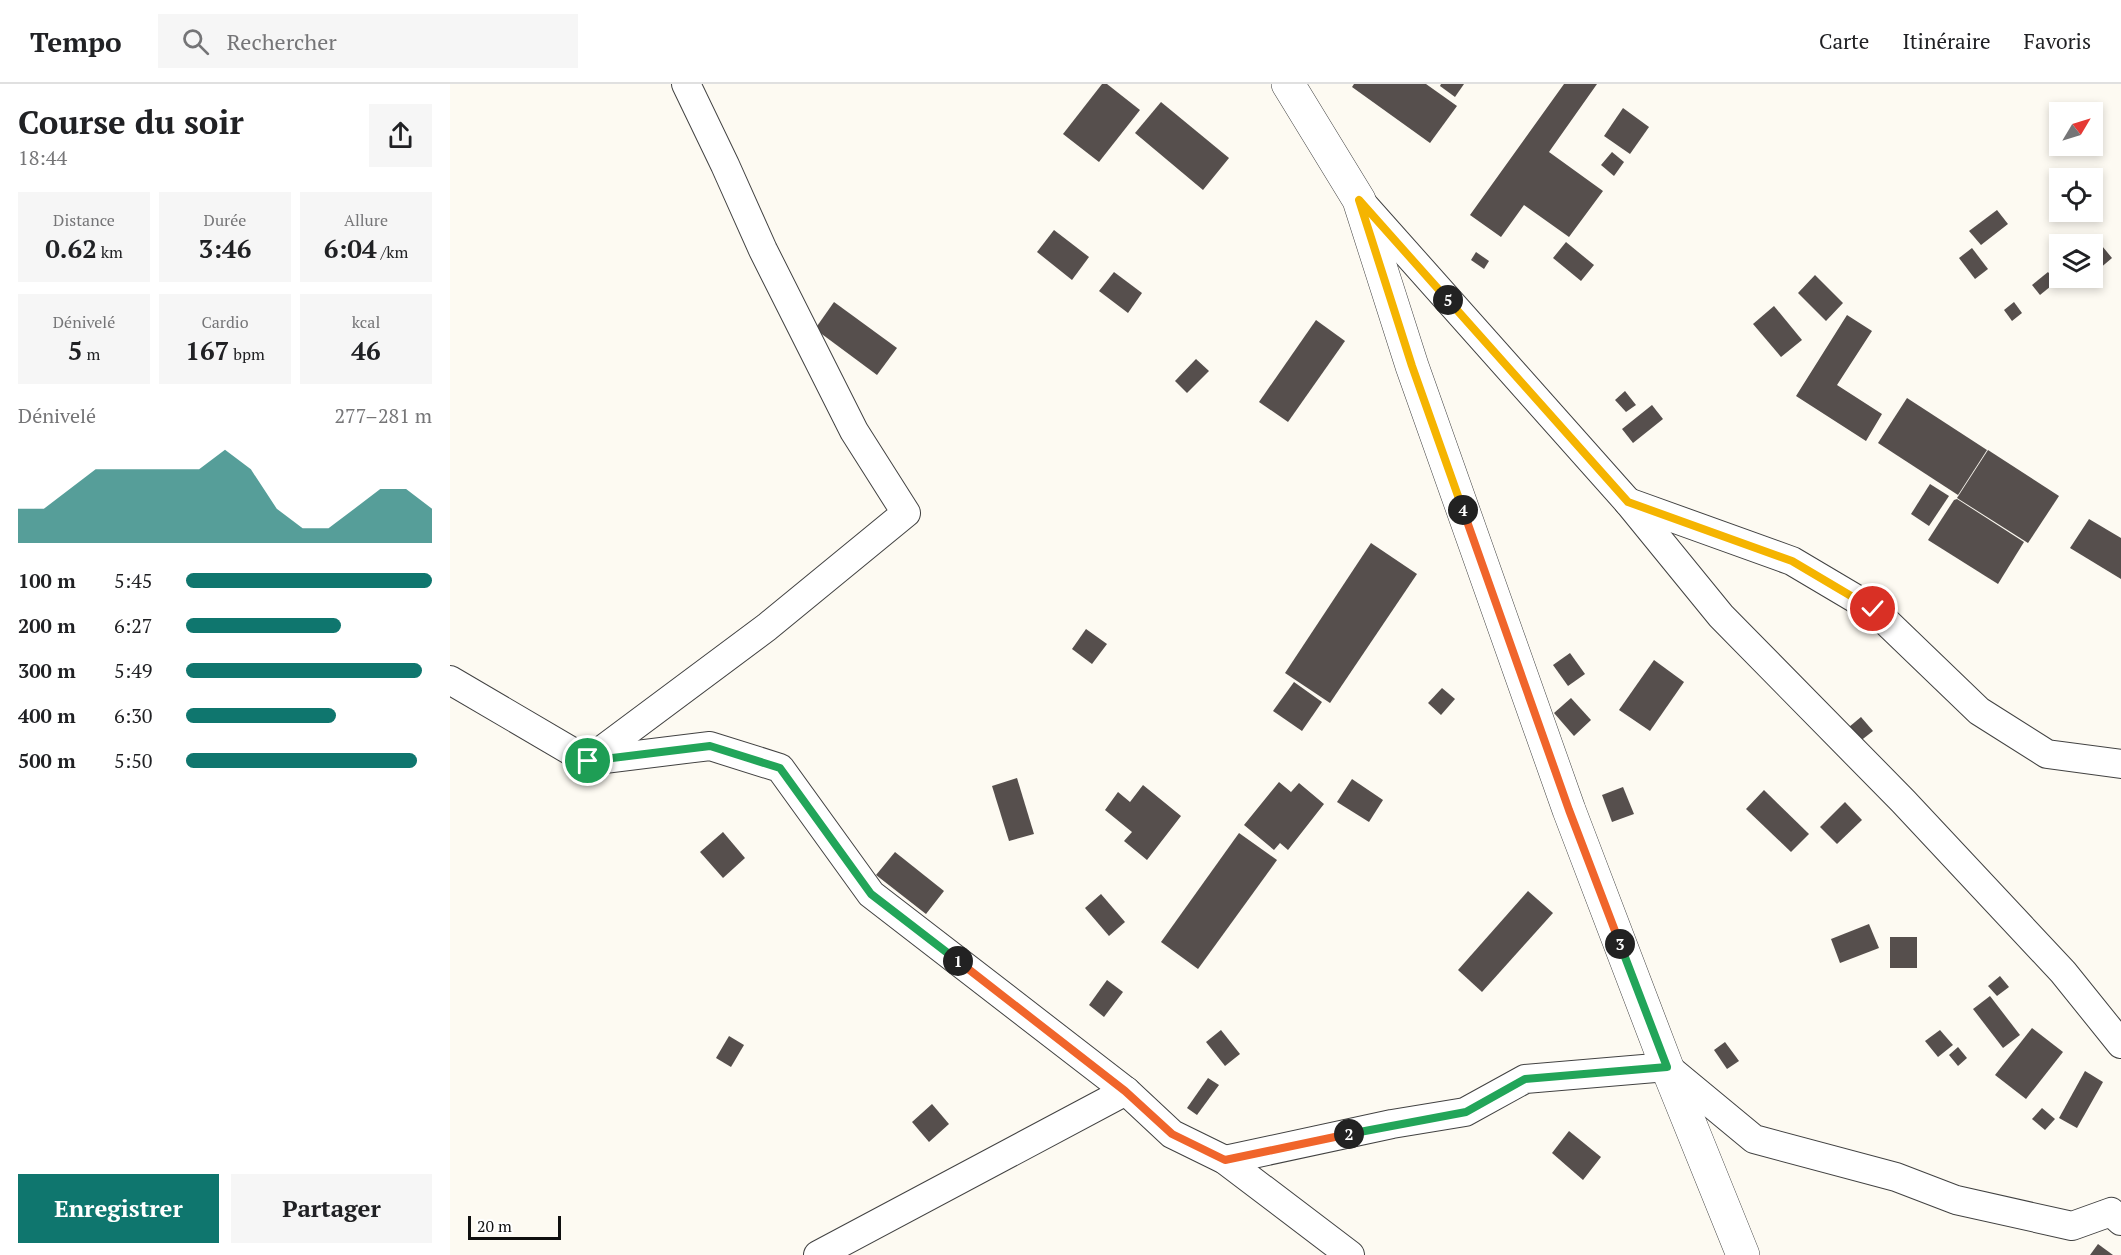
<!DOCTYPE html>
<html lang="fr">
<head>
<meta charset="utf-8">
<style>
  :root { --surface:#fff; --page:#f6f6f6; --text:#202124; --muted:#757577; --line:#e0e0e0; --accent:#0f766e }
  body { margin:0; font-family:"PT Serif",serif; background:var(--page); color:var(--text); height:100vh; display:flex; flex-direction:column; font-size:22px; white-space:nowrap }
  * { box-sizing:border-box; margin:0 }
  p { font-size:20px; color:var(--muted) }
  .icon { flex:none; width:33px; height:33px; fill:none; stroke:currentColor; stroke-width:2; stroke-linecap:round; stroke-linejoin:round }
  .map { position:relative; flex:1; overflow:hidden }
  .details { display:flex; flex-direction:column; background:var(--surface); width:450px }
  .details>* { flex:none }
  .needle { width:39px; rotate:52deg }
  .buttons { position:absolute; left:1599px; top:18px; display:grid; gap:12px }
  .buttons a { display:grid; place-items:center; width:54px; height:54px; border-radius:0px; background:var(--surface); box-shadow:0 3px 9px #0003; font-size:30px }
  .scale { position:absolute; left:18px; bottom:15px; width:93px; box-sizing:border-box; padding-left:6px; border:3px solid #0f0f0f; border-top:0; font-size:16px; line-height:21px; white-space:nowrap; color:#0f0f0f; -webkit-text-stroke:4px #fff; paint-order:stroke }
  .pin { position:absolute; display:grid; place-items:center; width:51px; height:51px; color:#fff; margin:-26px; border:3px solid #fff; border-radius:50%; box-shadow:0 2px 6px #0007 }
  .km { position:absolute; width:30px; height:30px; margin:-15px; border-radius:50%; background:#222; color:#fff; font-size:16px; line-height:30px; text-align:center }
  .round { display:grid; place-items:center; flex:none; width:63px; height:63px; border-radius:0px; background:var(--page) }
  .overview { display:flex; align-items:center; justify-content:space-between; height:102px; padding:0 18px }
  h1 { font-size:33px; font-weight:600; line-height:45px }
  .figures { display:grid; grid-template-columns:repeat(3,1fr); gap:9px; height:102px; padding:6px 18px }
  .figures div { display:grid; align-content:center; border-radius:0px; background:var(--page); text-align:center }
  .figures b { font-size:26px; font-weight:600 }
  .figures small { font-size:16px; font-weight:400 }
  .figures p { font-size:16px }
  .chart { height:168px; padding:12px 18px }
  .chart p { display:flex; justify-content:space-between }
  .chart svg { width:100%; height:108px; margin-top:6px; fill:var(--accent); opacity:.7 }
  .button { display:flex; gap:12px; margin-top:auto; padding:12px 18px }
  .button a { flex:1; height:69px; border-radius:0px; background:var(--accent); color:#fff; font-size:24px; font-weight:600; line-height:69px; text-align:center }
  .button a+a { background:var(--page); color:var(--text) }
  ul { padding:0 18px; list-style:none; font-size:20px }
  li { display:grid; grid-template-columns:96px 72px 1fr; align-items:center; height:45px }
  li i { height:15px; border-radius:8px; background:var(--accent) }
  header { display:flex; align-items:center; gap:36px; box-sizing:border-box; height:84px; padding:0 30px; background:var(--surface); border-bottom:2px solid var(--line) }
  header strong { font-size:28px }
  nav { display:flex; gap:33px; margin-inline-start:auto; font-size:21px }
  .search { width:420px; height:54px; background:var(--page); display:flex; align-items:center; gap:15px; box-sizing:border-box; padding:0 21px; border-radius:0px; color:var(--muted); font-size:22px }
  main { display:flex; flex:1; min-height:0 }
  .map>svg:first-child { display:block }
  .building { fill:#564f4d }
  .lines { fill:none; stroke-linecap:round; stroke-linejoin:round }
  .minor-casing { stroke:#424242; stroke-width:30 }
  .tertiary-casing { stroke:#424242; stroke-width:34 }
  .minor { stroke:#fff; stroke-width:28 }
  .tertiary { stroke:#fff; stroke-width:33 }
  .split-1-casing { stroke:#fff; stroke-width:12 }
  .split-2-casing { stroke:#fff; stroke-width:12 }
  .split-3-casing { stroke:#fff; stroke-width:12 }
  .split-4-casing { stroke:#fff; stroke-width:12 }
  .split-5-casing { stroke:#fff; stroke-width:12 }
  .split-6-casing { stroke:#fff; stroke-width:12 }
  .split-1 { stroke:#22a559; stroke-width:8 }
  .split-2 { stroke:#f0652b; stroke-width:8 }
  .split-3 { stroke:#22a559; stroke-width:8 }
  .split-4 { stroke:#f0652b; stroke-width:8 }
  .split-5 { stroke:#f5b400; stroke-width:8 }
  .split-6 { stroke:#f5b400; stroke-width:8 }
</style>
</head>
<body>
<header>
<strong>Tempo</strong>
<div class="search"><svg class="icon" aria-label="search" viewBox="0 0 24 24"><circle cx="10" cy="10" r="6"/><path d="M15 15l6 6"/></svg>Rechercher</div>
<nav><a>Carte</a><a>Itinéraire</a><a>Favoris</a></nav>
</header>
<main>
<section class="details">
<div class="overview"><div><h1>Course du soir</h1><p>18:44</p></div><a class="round"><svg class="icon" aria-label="share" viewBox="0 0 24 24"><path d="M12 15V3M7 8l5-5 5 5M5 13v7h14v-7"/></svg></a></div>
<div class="figures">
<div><p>Distance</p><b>0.62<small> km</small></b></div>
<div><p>Durée</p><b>3:46</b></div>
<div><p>Allure</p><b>6:04<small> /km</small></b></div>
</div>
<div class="figures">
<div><p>Dénivelé</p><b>5<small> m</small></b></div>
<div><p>Cardio</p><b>167<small> bpm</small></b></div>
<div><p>kcal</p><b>46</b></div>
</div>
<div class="chart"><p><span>Dénivelé</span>277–281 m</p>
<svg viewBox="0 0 160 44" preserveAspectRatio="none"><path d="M0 44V30L10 30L20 22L30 14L40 14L50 14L60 14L70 14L80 6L90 14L100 30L110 38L120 38L130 30L140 22L150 22L160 30V44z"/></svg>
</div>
<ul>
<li><b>100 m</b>5:45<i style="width:100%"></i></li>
<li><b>200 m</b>6:27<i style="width:63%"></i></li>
<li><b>300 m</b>5:49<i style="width:96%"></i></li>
<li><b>400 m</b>6:30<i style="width:61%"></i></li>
<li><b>500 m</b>5:50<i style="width:94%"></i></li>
</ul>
<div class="button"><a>Enregistrer</a><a>Partager</a></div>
</section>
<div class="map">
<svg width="1671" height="1171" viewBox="0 0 1671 1171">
  <rect width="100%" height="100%" fill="#fdfaf2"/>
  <g class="building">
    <path d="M652,0h5l33,26 -41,52 -36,-28z"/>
    <path d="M904,0h72l31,22 -27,37 -78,-56z"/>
    <path d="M991,0h23l-9,13 -15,-11z"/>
    <path d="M1114,0h33l-48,68 54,39 -34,46 -45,-32 -23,32 -31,-22z"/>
    <path d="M711,18l68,56 -26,32 -68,-57z"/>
    <path d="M1173,24l26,19 -19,27 -26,-18z"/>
    <path d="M1162,68l12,10 -10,14 -13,-11z"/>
    <path d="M1547,126l11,14 -27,21 -12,-14z"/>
    <path d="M604,146l35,27 -17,23 -35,-28z"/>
    <path d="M1643,151l19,23 -20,17v-31h-10z"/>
    <path d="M1116,158l28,23 -13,16 -28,-23z"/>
    <path d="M1522,164l16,21 -13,10 -16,-21z"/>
    <path d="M1026,168l13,9 -5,8 -13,-9z"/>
    <path d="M664,188l28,21 -14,20 -29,-22z"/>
    <path d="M1598,188l8,10 -16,13 -8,-10z"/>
    <path d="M1365,191l28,28 -17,18 -28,-28z"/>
    <path d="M384,218l63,46 -20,27 -62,-46z"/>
    <path d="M1564,218l8,11 -10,8 -8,-11z"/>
    <path d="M1324,222l28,34 -21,17 -28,-33z"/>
    <path d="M1397,231l25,16 -35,54 45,29 -16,27 -70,-45z"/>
    <path d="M866,236l29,21 -57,81 -29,-20z"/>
    <path d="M746,275l13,12 -22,22 -12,-12z"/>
    <path d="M1175,307l11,14 -10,7 -11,-12z"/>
    <path d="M1457,314l80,52 -29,45 -80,-52z"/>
    <path d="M1202,321l11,14 -30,24 -11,-14z"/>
    <path d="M1538,366l71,46 -31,47 -71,-45z"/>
    <path d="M1480,400l19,12 -20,30 -18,-12z"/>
    <path d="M1507,415l67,43 -26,42 -70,-44 26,-40z"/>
    <path d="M1639,435l32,19v41l-51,-31z"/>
    <path d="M921,459l46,31 -87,129 -45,-30z"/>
    <path d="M636,545l21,15 -15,20 -20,-15z"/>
    <path d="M1120,569l15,21 -17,12 -15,-21z"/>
    <path d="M1204,576l30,22 -34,49 -31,-21z"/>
    <path d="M844,598l28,20 -20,29 -29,-20z"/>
    <path d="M992,604l13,11 -14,16 -13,-12z"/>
    <path d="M1121,614l20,22 -17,16 -20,-23z"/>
    <path d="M1411,633l12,14 -19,15 -11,-14z"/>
    <path d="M567,694l17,56 -25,7 -17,-55z"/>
    <path d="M902,695l31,21 -14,22 -32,-20z"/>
    <path d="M829,698l12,10 8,-9 25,21 -36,46 -8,-7 -6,7 -30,-25z"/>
    <path d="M693,701l38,31 -34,44 -23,-19 8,-9 -27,-22 13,-18 12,10z"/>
    <path d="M1173,703l11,27 -22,8 -10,-27z"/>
    <path d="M1314,706l45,44 -18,18 -45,-43z"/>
    <path d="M1395,718l17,18 -25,24 -17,-17z"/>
    <path d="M273,748l22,26 -22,20 -23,-26z"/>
    <path d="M789,749l38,27 -79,109 -37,-27z"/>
    <path d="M445,768l49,39 -18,23 -50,-39z"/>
    <path d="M1078,807l25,22 -71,79 -24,-22z"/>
    <path d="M651,810l24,28 -16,14 -24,-28z"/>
    <path d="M1419,840l10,24 -39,15 -9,-24z"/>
    <rect x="1440" y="853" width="27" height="31"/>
    <path d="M1550,892l9,11 -12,9 -9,-10z"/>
    <path d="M657,896l16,12 -19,25 -15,-12z"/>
    <path d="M1540,912l30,39 -17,13 -30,-39z"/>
    <path d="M1582,944l31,24 -37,47 -31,-24z"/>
    <path d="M771,946l19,24 -15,12 -19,-24z"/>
    <path d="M1490,946l13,15 -15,12 -13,-16z"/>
    <path d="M279,952l15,9 -13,22 -15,-9z"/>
    <path d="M1275,958l14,19 -12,8 -13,-19z"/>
    <path d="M1508,963l9,11 -9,8 -9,-11z"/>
    <path d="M1635,987l18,11 -26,46 -18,-10z"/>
    <path d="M758,994l11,7 -22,30 -10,-7z"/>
    <path d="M482,1020l17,20 -20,18 -17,-20z"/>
    <path d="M1592,1024l13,11 -10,11 -13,-11z"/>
    <path d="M1119,1047l32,26 -18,23 -31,-27z"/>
    <path d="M1648,1160l15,11h-23z"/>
  </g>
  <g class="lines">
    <g class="minor-casing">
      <g id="minor">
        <path d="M911,118l267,300 93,114 182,185 160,171 58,72"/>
        <path d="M1178,418l164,59 81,48 106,102 68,43 74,10"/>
        <path d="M0,596l138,81 122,-15 70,22 91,126 255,197 46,43 53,26 125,95"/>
        <path d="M140,675l177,-132 139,-114 -52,-82 -91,-181 -38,-85 -39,-81"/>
        <path d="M775,1076l167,-36 73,-12 60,-33 142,-12 87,72 142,38 60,23 116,26 39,-14 10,9"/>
        <path d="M368,1171l308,-164"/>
      </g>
    </g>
    <g class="tertiary-casing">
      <path id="tertiary" d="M838,0l71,116 53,166 157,444 98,257 76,188"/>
    </g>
    <use href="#minor" class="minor"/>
    <use href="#tertiary" class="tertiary"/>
  </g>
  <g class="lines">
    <g class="split-1-casing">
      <path id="split-1" d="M138,677l122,-15 70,22 91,126 87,67"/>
    </g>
    <g class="split-2-casing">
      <path id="split-2" d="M508,877l167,130 47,43 53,26 124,-26"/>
    </g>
    <g class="split-3-casing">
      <path id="split-3" d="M899,1050l117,-22 59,-33 142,-12 -47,-123"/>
    </g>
    <g class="split-4-casing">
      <path id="split-4" d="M1013,426l106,300 51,134"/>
    </g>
    <g class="split-5-casing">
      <path id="split-5" d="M998,216l-89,-100 53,166 51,144"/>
    </g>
    <g class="split-6-casing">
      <path id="split-6" d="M998,216l180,202 164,59 81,48"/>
    </g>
    <use href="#split-1" class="split-1"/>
    <use href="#split-2" class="split-2"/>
    <use href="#split-3" class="split-3"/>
    <use href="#split-4" class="split-4"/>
    <use href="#split-5" class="split-5"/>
    <use href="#split-6" class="split-6"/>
  </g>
</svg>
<div class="buttons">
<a><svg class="needle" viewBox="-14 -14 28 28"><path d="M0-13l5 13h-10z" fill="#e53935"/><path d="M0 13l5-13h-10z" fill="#757577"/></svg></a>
<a><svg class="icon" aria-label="locate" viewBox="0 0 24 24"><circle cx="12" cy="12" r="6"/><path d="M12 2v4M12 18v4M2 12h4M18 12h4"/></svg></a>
<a><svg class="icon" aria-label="layers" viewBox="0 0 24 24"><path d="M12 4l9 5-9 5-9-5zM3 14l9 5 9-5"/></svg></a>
</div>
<div class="scale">20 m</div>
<div class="pin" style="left:138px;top:677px;background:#1e9e55"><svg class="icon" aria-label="arrive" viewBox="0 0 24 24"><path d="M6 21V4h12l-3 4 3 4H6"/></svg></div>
<div class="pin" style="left:1423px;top:525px;background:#d93025"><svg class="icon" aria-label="check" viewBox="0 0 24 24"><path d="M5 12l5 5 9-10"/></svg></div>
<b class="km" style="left:508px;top:877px">1</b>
<b class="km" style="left:899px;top:1050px">2</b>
<b class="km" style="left:1170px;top:860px">3</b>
<b class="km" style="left:1013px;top:426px">4</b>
<b class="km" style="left:998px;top:216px">5</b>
</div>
</main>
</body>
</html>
